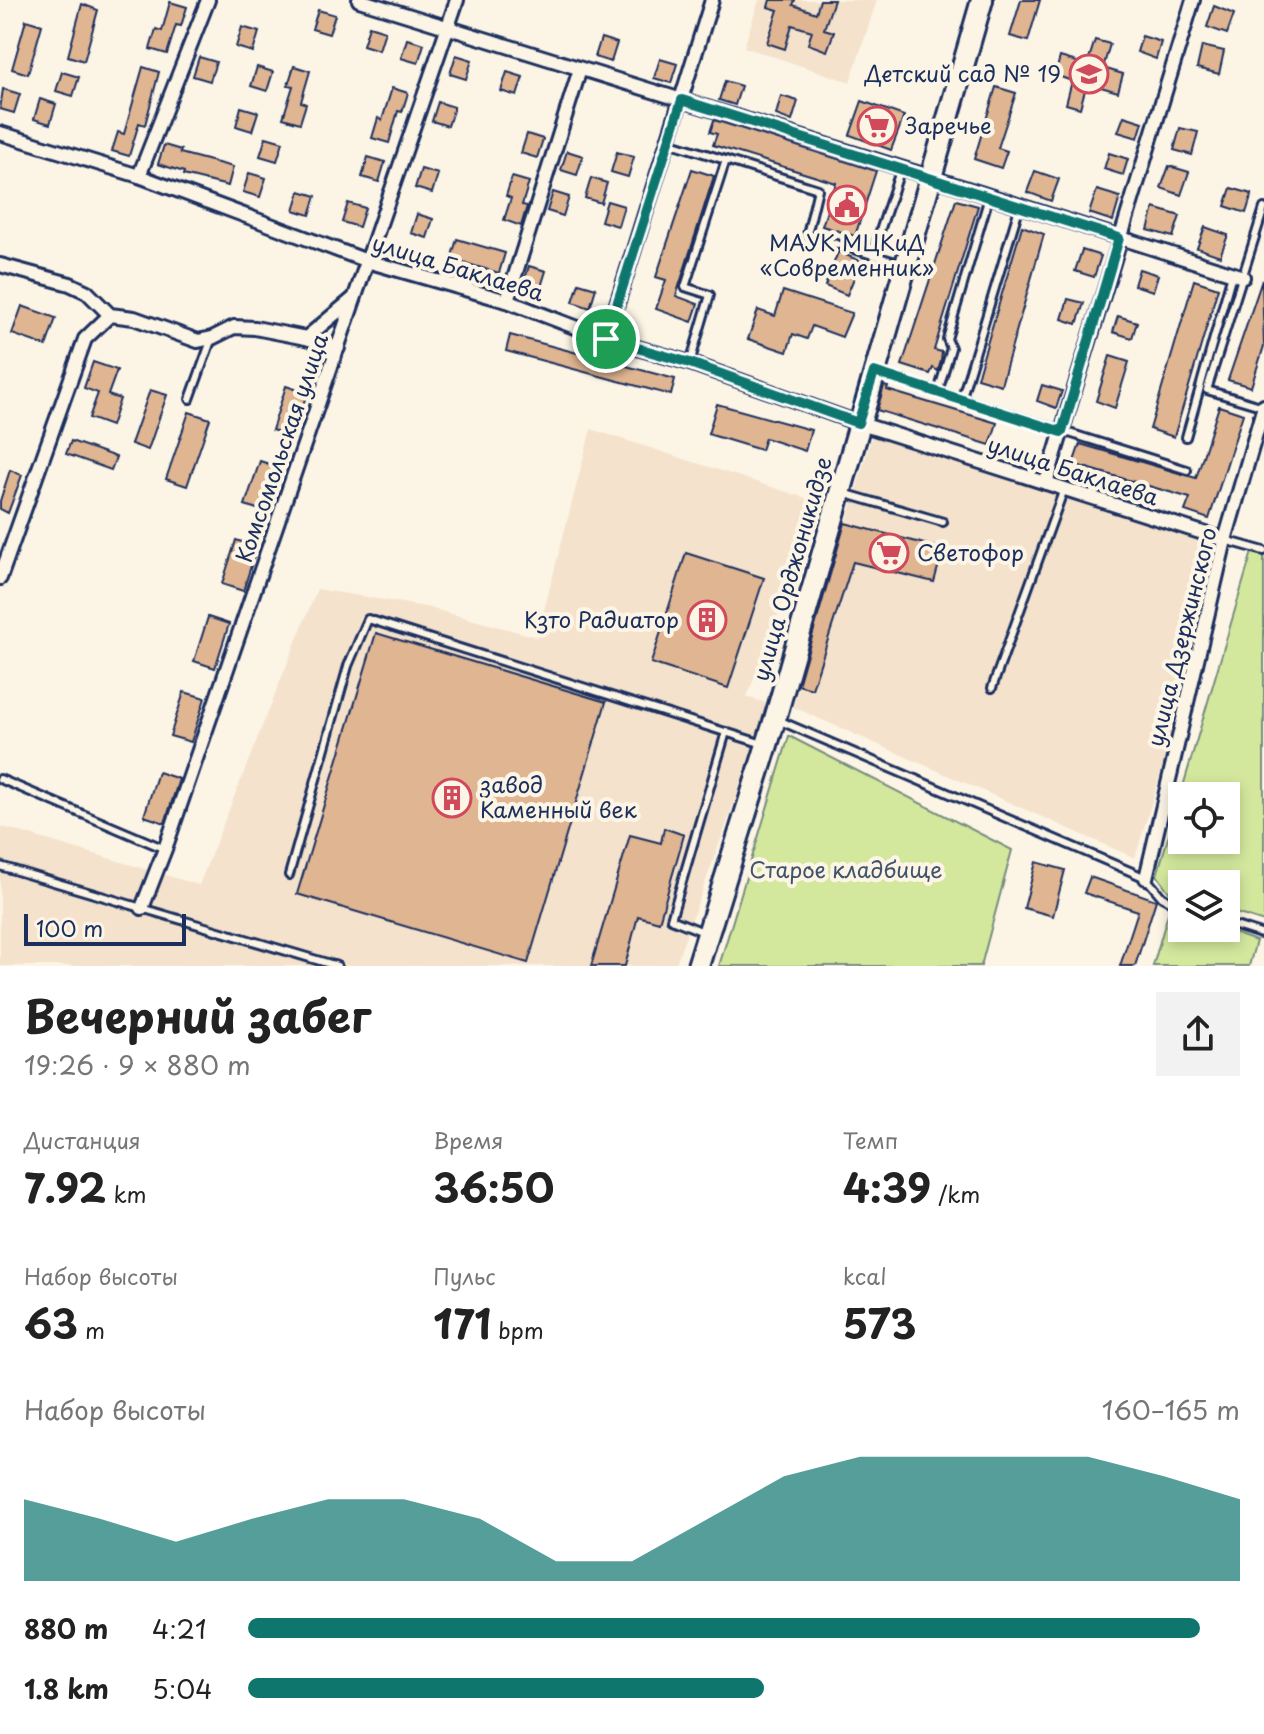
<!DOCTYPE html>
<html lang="ru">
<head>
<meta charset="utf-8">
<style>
  :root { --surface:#fff; --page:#f2f2f2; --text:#222; --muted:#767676; --accent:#0f766e }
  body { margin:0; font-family:"Playpen Sans",sans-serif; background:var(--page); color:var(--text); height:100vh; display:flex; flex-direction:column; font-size:30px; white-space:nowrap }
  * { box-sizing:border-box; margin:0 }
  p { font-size:26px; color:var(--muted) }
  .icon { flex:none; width:44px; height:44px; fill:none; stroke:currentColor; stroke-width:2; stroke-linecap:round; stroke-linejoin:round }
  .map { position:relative; height:966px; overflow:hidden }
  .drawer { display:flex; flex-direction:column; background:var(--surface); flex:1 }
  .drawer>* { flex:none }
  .fabs { position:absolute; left:1168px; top:782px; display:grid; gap:16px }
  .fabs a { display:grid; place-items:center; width:72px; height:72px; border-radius:0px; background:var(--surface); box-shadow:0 4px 12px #0003; font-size:40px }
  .scale { position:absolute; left:24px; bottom:20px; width:162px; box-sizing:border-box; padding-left:8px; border:4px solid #1b2f5e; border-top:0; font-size:22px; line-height:28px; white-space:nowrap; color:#1b2f5e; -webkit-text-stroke:6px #fcf5e5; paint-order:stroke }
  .pin { position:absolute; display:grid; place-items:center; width:68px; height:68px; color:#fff; margin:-34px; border:4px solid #fff; border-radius:50%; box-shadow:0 2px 8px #0007 }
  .round { display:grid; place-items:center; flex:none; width:84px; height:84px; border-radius:0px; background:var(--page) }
  .overview { display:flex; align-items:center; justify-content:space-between; height:136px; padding:0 24px }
  h1 { font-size:44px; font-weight:700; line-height:60px }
  .metrics { display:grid; grid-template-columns:repeat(3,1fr); gap:12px; height:136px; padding:8px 24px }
  .metrics div { display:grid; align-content:center }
  .metrics b { font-size:40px; font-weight:700 }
  .metrics small { font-size:22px; font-weight:400 }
  .metrics p { font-size:22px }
  .chart { height:224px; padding:16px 24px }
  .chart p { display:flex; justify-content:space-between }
  .chart svg { width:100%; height:144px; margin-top:8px; fill:var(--accent); opacity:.7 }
  ul { padding:0 24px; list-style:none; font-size:26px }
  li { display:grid; grid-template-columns:128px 96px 1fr; align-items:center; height:60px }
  li i { height:20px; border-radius:10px; background:var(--accent) }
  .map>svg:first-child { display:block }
  .built { fill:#f4e2cc }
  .green { fill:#d3e89d; stroke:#778c7e; stroke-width:2; fill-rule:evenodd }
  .building { fill:#e0b591; stroke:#1b2f5e; stroke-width:2 }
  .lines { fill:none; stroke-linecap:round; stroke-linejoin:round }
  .lane-casing { stroke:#1b2f5e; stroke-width:12 }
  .street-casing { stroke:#1b2f5e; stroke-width:18 }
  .primary-casing { stroke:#1b2f5e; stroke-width:26 }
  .lane { stroke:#fcf5e5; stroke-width:6 }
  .street { stroke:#fcf5e5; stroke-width:12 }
  .primary { stroke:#fcf5e5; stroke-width:20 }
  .route-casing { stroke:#fff; stroke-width:16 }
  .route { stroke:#0f766e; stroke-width:10 }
  .labels { text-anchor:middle; stroke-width:8; stroke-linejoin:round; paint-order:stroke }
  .poi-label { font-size:22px; fill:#1b2f5e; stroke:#fcf5e5; text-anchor:start }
  .street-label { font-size:22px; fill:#1b2f5e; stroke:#fcf5e5 }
  .park-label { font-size:22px; fill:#40546b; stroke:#fcf5e5 }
</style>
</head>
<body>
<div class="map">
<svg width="1264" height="966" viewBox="0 0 1264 966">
  <rect width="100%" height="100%" fill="#fcf5e5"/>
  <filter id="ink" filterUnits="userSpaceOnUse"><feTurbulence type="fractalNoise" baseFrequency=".0125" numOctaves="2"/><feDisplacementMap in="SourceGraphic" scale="16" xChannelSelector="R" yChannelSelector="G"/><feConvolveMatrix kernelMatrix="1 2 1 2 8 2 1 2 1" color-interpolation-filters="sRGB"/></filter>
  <g filter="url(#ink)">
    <g class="built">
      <path d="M759,0h118l-27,82 -106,-35z"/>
      <path d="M591,429l230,74 -74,194 23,7 -95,262h-675v-140l199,59 118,-296 109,18 111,30z"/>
      <path d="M873,432l356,114 -94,312 -342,-151z"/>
    </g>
    <g class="green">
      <path d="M1254,545l10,4v373l-38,-12v-26h-44v12l-13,-4 -12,-17zM1182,796h44v44h-44z"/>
      <path d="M789,736l223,114 -31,116h-262z"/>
      <path d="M1169,910l13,5v13h37l37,13 -7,25h-96z"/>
    </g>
    <g class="building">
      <path d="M770,0h25l-2,5 23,8 4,-13h14l-10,29 10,3 -7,19 -19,-7 4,-13 -20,-6 -7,24 -18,-6 11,-33 -10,-3z"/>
      <path d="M1021,0h19l-12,41 -18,-5z"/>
      <path d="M170,2l17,5 -6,19 -5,-1 -9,29 -17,-5 6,-20 6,2z"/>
      <path d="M82,4l16,6 -14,51 -16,-5z"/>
      <path d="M1214,6l20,8 -7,20 -20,-7z"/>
      <path d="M318,10l17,5 -6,19 -17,-5z"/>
      <path d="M26,20l16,5 -14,49 -16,-5z"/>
      <path d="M369,26l16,5 -6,19 -16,-5z"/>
      <path d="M242,27l17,5 -6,20 -17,-5z"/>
      <path d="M1142,36l19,6 -5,17 -19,-7z"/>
      <path d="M601,38l16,5 -6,19 -16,-5z"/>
      <path d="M407,39l17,5 -6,19 -17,-5z"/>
      <path d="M1095,40l15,4 -7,24 20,6 -5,18 -31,-9 -7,25 -14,-4 6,-23 -17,-6 5,-18 27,8z"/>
      <path d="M1202,46l22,5 -5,23 -22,-6z"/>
      <path d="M456,55l16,5 -6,19 -16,-5z"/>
      <path d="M199,57l17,5 -6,19 -17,-5z"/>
      <path d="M660,59l17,5 -6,19 -17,-5z"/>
      <path d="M294,66l16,5 -9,31 5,2 -6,19 -17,-5 10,-32 -5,-1z"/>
      <path d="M143,67l16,5 -14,53 -6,-2 -10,33 -17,-5 6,-19 6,2z"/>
      <path d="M257,67l16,5 -6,19 -16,-5z"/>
      <path d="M62,72l17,5 -6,19 -17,-5z"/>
      <path d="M507,72l16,5 -6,19 -16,-5z"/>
      <path d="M725,81l16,5 -6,19 -16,-5z"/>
      <path d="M996,87l20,6 -18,55 9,3 -6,17 -27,-9z"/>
      <path d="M392,88l16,5 -6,19 -4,-1 -9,32 -17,-5 6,-20 4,2z"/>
      <path d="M3,89l17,5 -6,19 -14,-4z"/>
      <path d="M781,96l17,5 -6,20 -16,-6z"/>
      <path d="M40,99l16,5 -6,20 -16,-5z"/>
      <path d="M862,101l42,15 -13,34 -41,-15z"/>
      <path d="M438,102l16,5 -6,19 -16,-5z"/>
      <path d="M241,107l17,5 -6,19 -16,-5z"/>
      <path d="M1124,116l19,6 -5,16 -20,-6z"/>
      <path d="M714,120l162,51 -21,65 -33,-10 14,-43 -123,-38 4,-11 -7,-2z"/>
      <path d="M1180,128l18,4 -6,23 -18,-5z"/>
      <path d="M527,134l16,5 -6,19 -16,-5z"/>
      <path d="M266,137l17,5 -6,19 -17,-5z"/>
      <path d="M164,145l17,5 -1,3 53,14 -5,19 -45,-11 1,-3 -26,-8z"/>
      <path d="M567,151l16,5 -6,19 -16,-5z"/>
      <path d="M617,152l17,5 -6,20 -17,-5z"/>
      <path d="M1109,153l19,6 -5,16 -19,-6z"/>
      <path d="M368,157l17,5 -6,20 -17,-5z"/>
      <path d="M1169,166l20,6 -8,23 -20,-7z"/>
      <path d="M421,169l17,5 -6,19 -17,-5z"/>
      <path d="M692,169l22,7 -38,120 22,8 -6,18 -36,-13 10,-29 -10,-3z"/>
      <path d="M1035,171l24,8 -8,22 -24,-9z"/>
      <path d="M249,173l17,5 -6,19 -17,-5z"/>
      <path d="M512,177l17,5 -7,23 5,1 -6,20 -17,-6 7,-22 -5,-2z"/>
      <path d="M591,178l16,5 -6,20 -16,-5z"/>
      <path d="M1231,188l21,6 -6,19 -21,-7z"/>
      <path d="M1097,190l23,7 -7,24 -24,-8z"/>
      <path d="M300,191l16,5 -6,19 -16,-5z"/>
      <path d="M553,192l16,5 -6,19 -16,-5z"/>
      <path d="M956,200l22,6 -44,144 8,2 -1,9 -3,10 -5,-3 -3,6 -28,-9z"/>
      <path d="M607,201l17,5 -6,20 -17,-5z"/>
      <path d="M348,203l17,5 -6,19 -17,-5z"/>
      <path d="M1154,208l26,8 -7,21 -25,-7z"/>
      <path d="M417,214l16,5 -6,19 -16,-5z"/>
      <path d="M1022,226l22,8 -43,151 -24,-7z"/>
      <path d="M1205,227l23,8 -8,21 -23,-8z"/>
      <path d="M457,239l48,14 -6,20 -48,-14z"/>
      <path d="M1082,250l19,6 -7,21 -19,-6z"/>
      <path d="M838,252l23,9 -14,34 -22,-9z"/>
      <path d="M529,266l17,5 -6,19 -17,-5z"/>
      <path d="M1139,269l19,6 -5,16 -19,-6z"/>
      <path d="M1194,280l24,8 -44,149 -24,-8z"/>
      <path d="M1262,280l2,66 -13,41 -23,-7z"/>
      <path d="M579,283l17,5 -6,20 -17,-6z"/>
      <path d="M783,291l69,22 -10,24 -30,-11 -5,13 -14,-5 -6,18 -39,-13 10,-29 17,6z"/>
      <path d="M1068,299l16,4 -7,21 -15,-5z"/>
      <path d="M22,306l34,12 -10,28 -34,-12z"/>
      <path d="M1118,316l19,6 -5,16 -19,-6z"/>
      <path d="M510,335l165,44 -4,16 -165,-44z"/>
      <path d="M1110,356l19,6 -14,46 -19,-7z"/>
      <path d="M93,362l24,8 -9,25 12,4 -9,27 -22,-8 9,-25 -14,-5z"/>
      <path d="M1042,385l20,6 -6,17 -19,-7z"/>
      <path d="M286,386l21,7 -14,43 -21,-6z"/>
      <path d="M884,386l4,1 -1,3 110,33 -7,22 -113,-35z"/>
      <path d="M150,390l17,5 -19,55 -17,-6z"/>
      <path d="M717,404l94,26 -6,21 -40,-13 -4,12 -53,-16z"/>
      <path d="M1219,406l24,8 -34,105 -24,-8 5,-13 -117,-34 7,-20 116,34z"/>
      <path d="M189,412l21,7 -23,67 -21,-7z"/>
      <path d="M71,441l45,16 -5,13 -45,-16z"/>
      <path d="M260,461l21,7 -15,44 -21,-7z"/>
      <path d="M10,470l12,5 -14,38 -8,-4v-8z"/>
      <path d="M845,523l98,26 -9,33 -81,-20 -41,127 -14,-4z"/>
      <path d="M236,540l21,7 -14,44 -21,-7z"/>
      <path d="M686,553l78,25 -36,110 -77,-25z"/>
      <path d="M208,617l21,7 -14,44 -21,-7z"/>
      <path d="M376,633l230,69 -78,261 -231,-69z"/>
      <path d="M184,692l21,6 -14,44 -21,-6z"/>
      <path d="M158,772l21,7 -14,44 -21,-7z"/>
      <path d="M664,828l20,7 -25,87 -21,-6 -13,50h-34l39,-131 31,8z"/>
      <path d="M1036,862l29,8 -12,46 -29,-8z"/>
      <path d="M1090,877l66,23 -21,66h-15l18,-55 -54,-18z"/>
    </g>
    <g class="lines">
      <g class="lane-casing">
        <g id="lane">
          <path d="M668,142l150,47 -11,46 95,29"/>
          <path d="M872,255l29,-87"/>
          <path d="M690,363l20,-68 -25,-8 41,-127"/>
          <path d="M878,373l309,97"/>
          <path d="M938,392l13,-44 -4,-9 42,-142"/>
          <path d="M190,399l22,-61"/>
          <path d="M961,400l59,-195"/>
          <path d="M1264,407l-57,-17 57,-182"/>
          <path d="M1186,437l46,-163"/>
          <path d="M843,493l100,29"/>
          <path d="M1225,540l39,11"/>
          <path d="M992,688l72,-199"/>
          <path d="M778,720l368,158 16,19 20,11"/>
          <path d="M0,779l165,70"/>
          <path d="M0,866l337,100"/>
          <path d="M289,875l59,-209 20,-47 395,125"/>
          <path d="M1226,923l38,12"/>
          <path d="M706,933l-35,-14 55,-187"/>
        </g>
      </g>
      <g class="street-casing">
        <g id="street">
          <path d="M359,0l571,177 313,100"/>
          <path d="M0,133l139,43 228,85 140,40 99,38 84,24 168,60 367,117"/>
          <path d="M139,176l69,-176"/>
          <path d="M0,265l70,19 17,8 23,23 24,3 64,23 14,-3 22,-11 21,1 51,10 48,-40"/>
          <path d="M507,301l73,-232"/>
          <path d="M306,338l32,10"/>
          <path d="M606,339l106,-339"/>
          <path d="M1046,483l147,-483"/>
          <path d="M0,578l85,-239 25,-24"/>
          <path d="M1146,878l79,-338 39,-134"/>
          <path d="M142,908l23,-59 292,-849"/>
        </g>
      </g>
      <g class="primary-casing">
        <path id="primary" d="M698,966l77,-247 207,-719"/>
      </g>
      <use href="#lane" class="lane"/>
      <use href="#street" class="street"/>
      <use href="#primary" class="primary"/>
    </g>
  </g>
  <g class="lines" filter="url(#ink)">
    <g class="route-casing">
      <path id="route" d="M682,100l437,138 -57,194 -188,-60 -16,51 -168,-60 -84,-24z"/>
    </g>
    <use href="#route" class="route"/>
  </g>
  <defs>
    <g id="school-ring" transform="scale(2)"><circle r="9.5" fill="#fcf5e5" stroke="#d1495b" stroke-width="1.5"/><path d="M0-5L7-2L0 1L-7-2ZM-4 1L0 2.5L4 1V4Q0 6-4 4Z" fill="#d1495b"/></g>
    <g id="supermarket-ring" transform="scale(2)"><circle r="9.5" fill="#fcf5e5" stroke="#d1495b" stroke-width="1.5"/><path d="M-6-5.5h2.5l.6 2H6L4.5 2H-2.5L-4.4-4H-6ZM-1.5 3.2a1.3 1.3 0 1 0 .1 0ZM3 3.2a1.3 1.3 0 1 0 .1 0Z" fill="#d1495b"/></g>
    <g id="civic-ring" transform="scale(2)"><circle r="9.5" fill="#fcf5e5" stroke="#d1495b" stroke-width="1.5"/><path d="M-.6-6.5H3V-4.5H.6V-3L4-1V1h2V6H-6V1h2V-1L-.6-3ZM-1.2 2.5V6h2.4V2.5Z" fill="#d1495b"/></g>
    <g id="building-ring" transform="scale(2)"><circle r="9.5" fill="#fcf5e5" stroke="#d1495b" stroke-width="1.5"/><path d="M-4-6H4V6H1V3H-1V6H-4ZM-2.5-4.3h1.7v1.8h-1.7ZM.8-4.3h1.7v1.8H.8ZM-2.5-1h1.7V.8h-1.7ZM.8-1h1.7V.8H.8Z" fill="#d1495b"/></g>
  </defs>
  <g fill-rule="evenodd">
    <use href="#school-ring" x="1089" y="74"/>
    <use href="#supermarket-ring" x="877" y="126"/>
    <use href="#civic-ring" x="847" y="205"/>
    <use href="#supermarket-ring" x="889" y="553"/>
    <use href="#building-ring" x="707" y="620"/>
    <use href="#building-ring" x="452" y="798"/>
  </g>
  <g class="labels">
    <g class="poi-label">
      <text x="1061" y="82" text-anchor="end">Детский сад № 19</text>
      <text x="905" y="134">Заречье</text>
      <text x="847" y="251" text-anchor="middle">МАУК МЦКиД<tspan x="847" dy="25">«Современник»</tspan></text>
      <text x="917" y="561">Светофор</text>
      <text x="679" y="628" text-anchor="end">Кзто Радиатор</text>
      <text x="480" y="793">завод<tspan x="480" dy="25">Каменный век</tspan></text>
    </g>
    <g class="street-label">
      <text transform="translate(458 268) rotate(17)" y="8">улица Баклаева</text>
      <text transform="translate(282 448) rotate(-71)" y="8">Комсомольская улица</text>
      <text transform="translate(1073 471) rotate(18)" y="8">улица Баклаева</text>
      <text transform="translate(792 569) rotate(-74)" y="8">улица Орджоникидзе</text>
      <text transform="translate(1182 637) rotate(-76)" y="8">улица Дзержинского</text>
    </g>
    <g class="park-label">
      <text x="846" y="878">Старое кладбище</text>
    </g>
  </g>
</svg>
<div class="fabs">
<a><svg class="icon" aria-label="locate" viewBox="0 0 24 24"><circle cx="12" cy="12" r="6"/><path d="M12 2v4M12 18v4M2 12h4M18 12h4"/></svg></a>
<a><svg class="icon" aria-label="layers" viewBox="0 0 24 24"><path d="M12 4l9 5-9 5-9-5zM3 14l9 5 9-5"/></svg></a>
</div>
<div class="scale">100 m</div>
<div class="pin" style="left:606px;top:339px;background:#1e9e55"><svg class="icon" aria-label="arrive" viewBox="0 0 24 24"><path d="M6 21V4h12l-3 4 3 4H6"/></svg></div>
</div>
<section class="drawer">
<div class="overview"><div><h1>Вечерний забег</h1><p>19:26 · 9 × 880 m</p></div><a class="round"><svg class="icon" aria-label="share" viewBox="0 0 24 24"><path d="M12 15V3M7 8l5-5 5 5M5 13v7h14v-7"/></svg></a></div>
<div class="metrics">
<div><p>Дистанция</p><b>7.92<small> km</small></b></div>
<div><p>Время</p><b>36:50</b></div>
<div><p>Темп</p><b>4:39<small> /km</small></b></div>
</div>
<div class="metrics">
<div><p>Набор высоты</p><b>63<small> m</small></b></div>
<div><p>Пульс</p><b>171<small> bpm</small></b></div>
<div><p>kcal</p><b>573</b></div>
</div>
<div class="chart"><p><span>Набор высоты</span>160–165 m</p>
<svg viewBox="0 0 160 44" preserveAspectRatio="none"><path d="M0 44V19L10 25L20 32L30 25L40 19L50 19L60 25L70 38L80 38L90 25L100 12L110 6L120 6L130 6L140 6L150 12L160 19V44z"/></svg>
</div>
<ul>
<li><b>880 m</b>4:21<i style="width:96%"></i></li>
<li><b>1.8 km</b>5:04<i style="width:52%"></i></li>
</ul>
</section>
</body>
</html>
